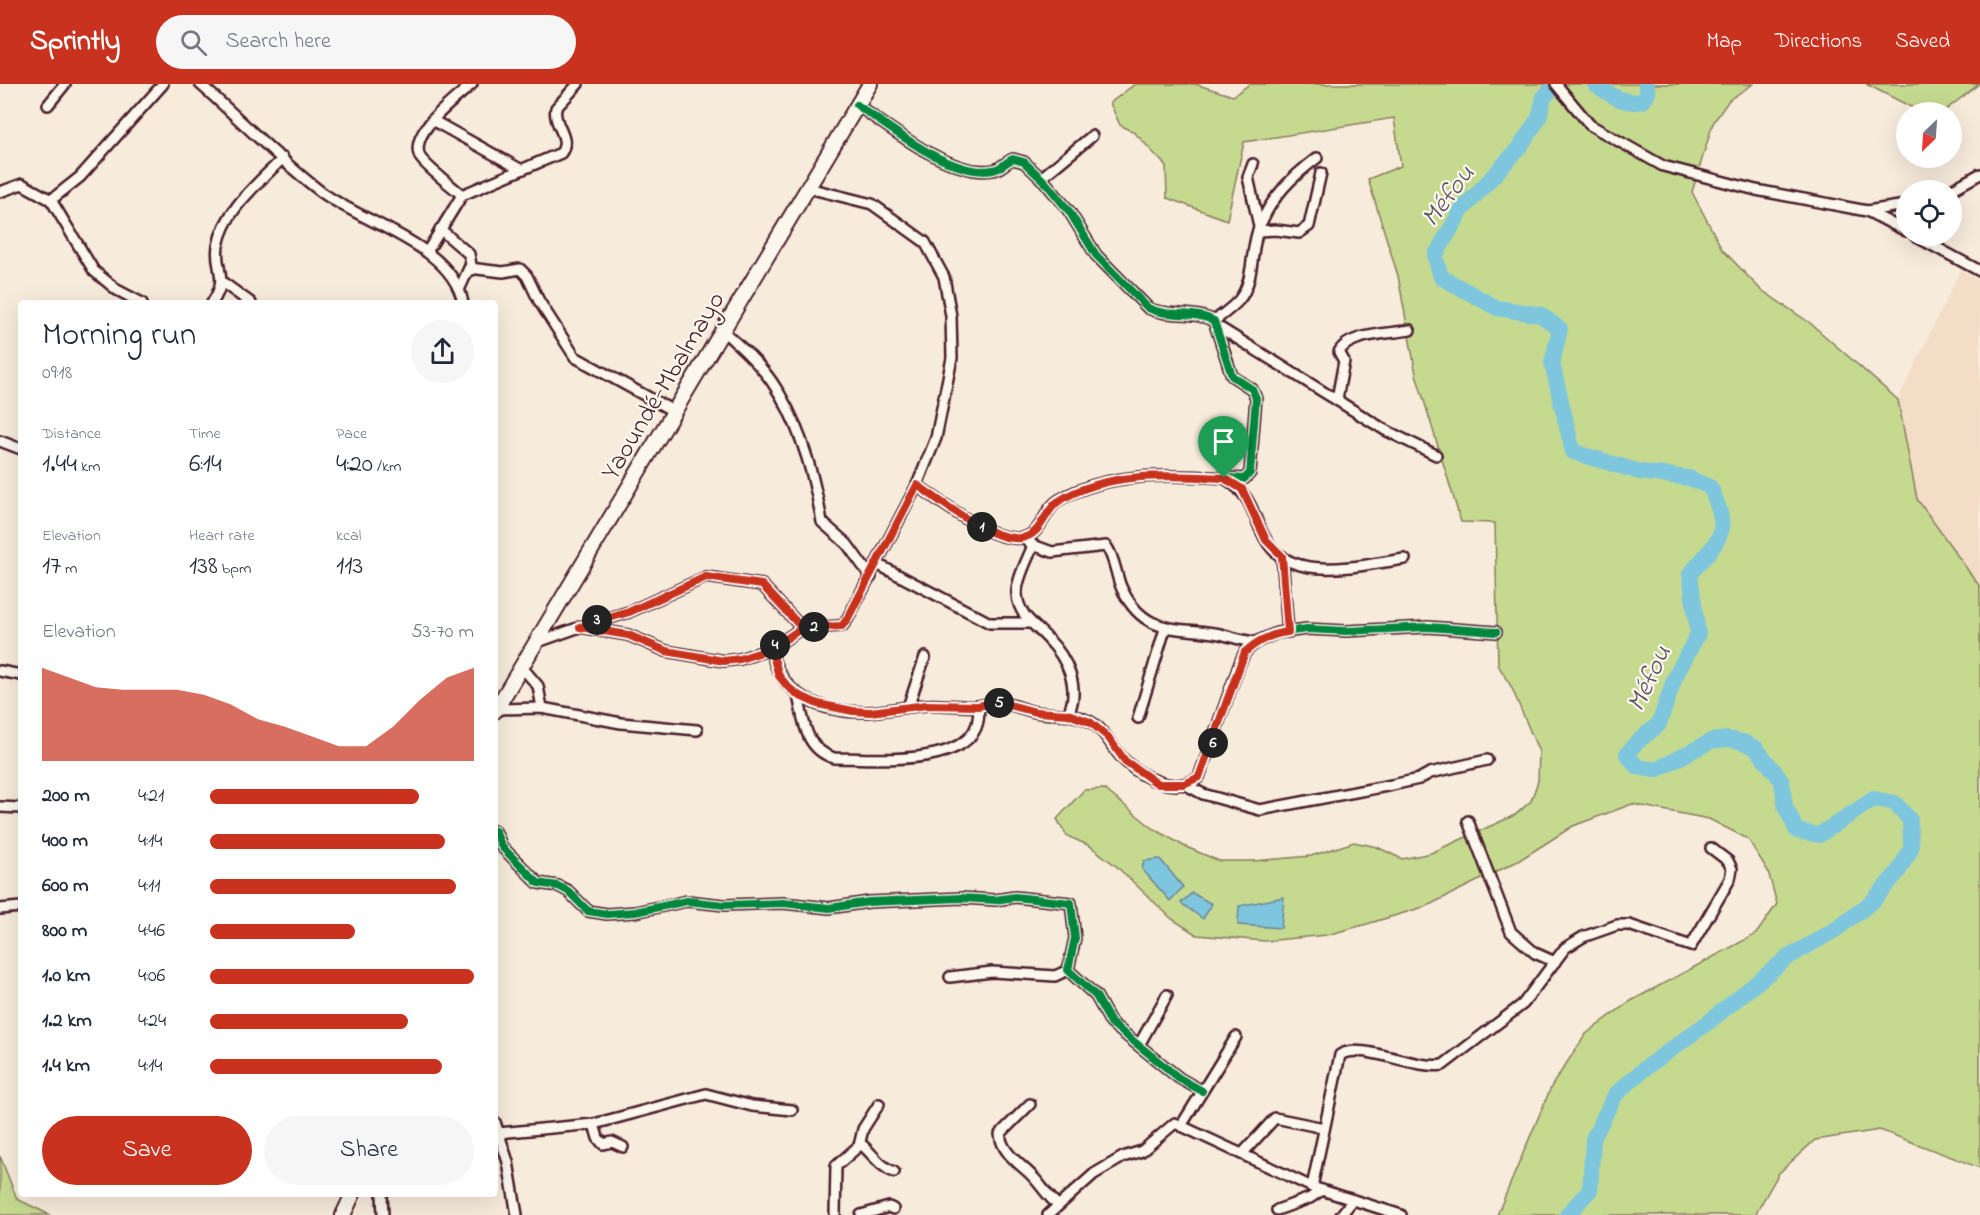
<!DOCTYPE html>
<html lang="en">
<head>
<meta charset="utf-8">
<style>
  :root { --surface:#fff; --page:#f6f6f7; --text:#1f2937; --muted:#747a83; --accent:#c8321e }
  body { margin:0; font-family:"Indie Flower",sans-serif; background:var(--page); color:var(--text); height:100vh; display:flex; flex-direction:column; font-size:22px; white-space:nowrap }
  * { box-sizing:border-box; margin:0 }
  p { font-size:20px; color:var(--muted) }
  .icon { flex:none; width:33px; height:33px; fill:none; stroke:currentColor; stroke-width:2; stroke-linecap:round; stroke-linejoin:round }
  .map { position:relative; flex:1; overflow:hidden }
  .sheet { position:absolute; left:18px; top:216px; width:480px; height:897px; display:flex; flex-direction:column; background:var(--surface); border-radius:6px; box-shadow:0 6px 24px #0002 }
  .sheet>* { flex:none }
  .needle { width:39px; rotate:205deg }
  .controls { position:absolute; left:1896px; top:18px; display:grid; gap:12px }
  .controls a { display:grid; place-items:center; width:66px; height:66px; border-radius:50%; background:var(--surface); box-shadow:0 6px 24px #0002; font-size:30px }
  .pin { position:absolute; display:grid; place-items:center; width:51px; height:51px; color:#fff; margin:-62px -26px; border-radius:50% 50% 50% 0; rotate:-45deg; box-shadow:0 0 6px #0007 }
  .pin .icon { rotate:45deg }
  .km { position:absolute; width:30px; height:30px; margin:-15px; border-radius:50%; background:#222; color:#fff; font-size:16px; line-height:30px; text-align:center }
  .round { display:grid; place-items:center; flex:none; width:63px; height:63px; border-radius:32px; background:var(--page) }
  .headline { display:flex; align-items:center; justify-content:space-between; height:102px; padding:0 24px }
  h1 { font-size:33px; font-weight:600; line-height:45px }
  .figures { display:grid; grid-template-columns:repeat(3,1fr); gap:9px; height:102px; padding:6px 24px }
  .figures div { display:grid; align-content:center }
  .figures b { font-size:26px; font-weight:600 }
  .figures small { font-size:16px; font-weight:400 }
  .figures p { font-size:16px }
  .chart { height:168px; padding:12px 24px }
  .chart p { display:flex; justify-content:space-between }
  .chart svg { width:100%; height:108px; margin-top:6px; fill:var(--accent); opacity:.7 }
  .action { display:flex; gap:12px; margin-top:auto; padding:12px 24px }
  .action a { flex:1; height:69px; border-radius:36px; background:var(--accent); color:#fff; font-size:24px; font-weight:600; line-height:69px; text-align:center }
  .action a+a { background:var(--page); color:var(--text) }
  ul { padding:0 24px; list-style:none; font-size:20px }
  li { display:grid; grid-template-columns:96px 72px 1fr; align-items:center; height:45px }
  li i { height:15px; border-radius:8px; background:var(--accent) }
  header { display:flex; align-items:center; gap:36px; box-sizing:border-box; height:84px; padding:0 30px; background:var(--accent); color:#fff }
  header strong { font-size:28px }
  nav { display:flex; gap:33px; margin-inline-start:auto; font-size:21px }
  .search { width:420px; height:54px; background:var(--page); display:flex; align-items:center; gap:15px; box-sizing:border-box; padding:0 21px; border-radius:33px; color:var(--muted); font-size:22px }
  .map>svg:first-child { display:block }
  .built { fill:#f3ddc7 }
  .green { fill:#c5da8f; stroke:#887c5d; stroke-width:1.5 }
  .water { fill:#7ec6de; stroke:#698396; stroke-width:1.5 }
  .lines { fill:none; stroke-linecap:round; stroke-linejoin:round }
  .river { stroke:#7ec6de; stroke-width:16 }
  .minor-casing { stroke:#4a1f2b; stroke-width:14 }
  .highway-casing { stroke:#4a1f2b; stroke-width:18 }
  .minor { stroke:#fbf7ec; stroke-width:9 }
  .highway { stroke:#fbf7ec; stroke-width:14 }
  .cycleway-casing { stroke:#fbf7ec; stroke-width:11 }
  .cycleway { stroke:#00873e; stroke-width:8 }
  .route-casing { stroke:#fff; stroke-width:12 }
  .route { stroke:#c8321e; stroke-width:8 }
  .labels { text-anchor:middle; stroke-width:4.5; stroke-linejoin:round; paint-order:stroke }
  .street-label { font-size:26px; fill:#4a1f2b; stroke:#fbf7ec }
  .water-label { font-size:27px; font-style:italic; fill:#5a5161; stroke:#fbf7ec }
</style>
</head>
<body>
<header>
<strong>Sprintly</strong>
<div class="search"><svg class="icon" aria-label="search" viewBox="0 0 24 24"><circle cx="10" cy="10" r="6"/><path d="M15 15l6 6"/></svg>Search here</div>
<nav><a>Map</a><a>Directions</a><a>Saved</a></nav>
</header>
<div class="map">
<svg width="1980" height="1131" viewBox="0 0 1980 1131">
  <rect width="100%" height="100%" fill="#f7ebdb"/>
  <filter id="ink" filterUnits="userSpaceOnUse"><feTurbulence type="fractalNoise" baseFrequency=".0167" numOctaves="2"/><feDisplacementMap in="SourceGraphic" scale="12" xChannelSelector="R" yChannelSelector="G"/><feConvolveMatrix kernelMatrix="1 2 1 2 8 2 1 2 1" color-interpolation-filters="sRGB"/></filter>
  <g filter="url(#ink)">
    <path class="built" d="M1961,185l19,13v305l-63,-88 -19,-99z"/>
    <g class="green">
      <path d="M1135,0h60l38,12 17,-12h503l-24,16 -16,23 -21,69 30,57 38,40 50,34 88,77 19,99 63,88v581l-100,-38 -65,10 -36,33 -24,42h-258l55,-130 34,-51 43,-32 127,-68 21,-30 -9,-33 -20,-32 -39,-20 -77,-15 -59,22 -55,35 -91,45 -60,18 -40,11 -62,6 -68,-6 -25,-16 -56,-53 -26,-20 -23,-10 -10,-17 27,-29 20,-1 50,40 30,17 35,15h35l57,-5 43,-14 23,5 25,12 29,-6 84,-38 16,-14 7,-20 1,-29 -28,-66 -13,-21 -3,-142 -34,-1 -45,-148 -18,-98 -30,-97 33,-13 -7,-48 -150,24 -17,78 -60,-22 -1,-32 -31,-33 -15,-8 -10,-22z"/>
      <path d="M1866,0h113l-36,28h-22z"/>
      <path d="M0,1072l17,43 33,16h-50z"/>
    </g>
    <g class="water">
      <path d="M1160,775l23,28 -13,14 -28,-32 2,-8z"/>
      <path d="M1192,809l20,11 -9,15 -22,-16z"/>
      <path d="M1284,813l-3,31 -43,-3 1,-19z"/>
    </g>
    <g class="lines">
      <g class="river">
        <path d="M1557,0l-13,13 -5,21 -20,30 -58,63 -26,45 6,21 56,31 44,7 19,14 -8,34 21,89 67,20 49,6 21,9c22,47 11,50 -20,87l8,60 -23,43 -16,47 -24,20 -8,10 10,13 19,3 55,-29 17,-2 15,3 13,6 26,33 3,25 12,25 22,4 55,-36 21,4 15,17 1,29 -13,23 -25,29 -35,27 -51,30 -77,63 -66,48 -29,26 -22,44 -3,51 -23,25"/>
        <path d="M1595,0c15,11 29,21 48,17l5,-8 -2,-9"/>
      </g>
      <g class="minor-casing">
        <g id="minor">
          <path d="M200,0c40,35 78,75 120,107 43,33 132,53 143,112"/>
          <path d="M1556,0l34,41 73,41 93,24 111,21 39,20"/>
          <path d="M48,21l17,-21"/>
          <path d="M857,21c32,22 95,73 136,65 8,-1 12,-8 20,-11l11,3 21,20 24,29 27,44 52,53c20,10 46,2 66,13l18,55 20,13 4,9 -6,75 -6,6c-60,-3 -130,-11 -185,21 -15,9 -17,35 -37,38 -32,4 -80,-36 -105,-53"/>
          <path d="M432,36l88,49"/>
          <path d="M1253,80l-5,13 11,49"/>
          <path d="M1041,94l51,-42"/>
          <path d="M1951,106l29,-16"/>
          <path d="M0,108l22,-8 29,16 29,-23 83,-93"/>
          <path d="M462,111c-10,-9 -35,-27 -42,-38 -12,-25 36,-58 52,-73"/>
          <path d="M51,116l43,71 23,19 25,13"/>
          <path d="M1867,127l39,-6"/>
          <path d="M440,145l29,25 3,16"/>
          <path d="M1258,147l18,-1 23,3 10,-7 12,-53"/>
          <path d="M1915,152l65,35"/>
          <path d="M427,168l35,-57 99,-42c11,-16 -9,-28 -5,-45l22,-24"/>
          <path d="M222,198l29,21"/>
          <path d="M460,204l9,-20 34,4 17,-3 7,7 12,25 36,56 100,55"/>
          <path d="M212,219c18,-27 2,-33 6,-57 7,-37 40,-62 65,-88"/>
          <path d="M1214,237c8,-6 18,-13 25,-21 17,-21 10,-51 21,-75 13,-30 32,-48 57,-67"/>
          <path d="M1217,242l168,104 51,25"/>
          <path d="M724,248c17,15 35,31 48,50 27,39 42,93 50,140l25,22 24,33"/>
          <path d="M1337,315l7,-38 -5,-9c10,-19 51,-18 71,-22"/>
          <path d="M0,357l21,8"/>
          <path d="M1226,395c28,18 25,35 40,61 26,45 97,24 139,19"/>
          <path d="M1023,454l10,7 19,7 54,-6c9,11 10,31 16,43 23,48 56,37 98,45 12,3 23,7 36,8"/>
          <path d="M1033,461c-5,14 -17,35 -16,49 1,21 18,31 31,45 19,19 33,49 20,75"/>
          <path d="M1282,472l6,76"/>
          <path d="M877,480l113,59h41"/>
          <path d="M580,543l49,-15 77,-35 56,8 40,43"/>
          <path d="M535,559l45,-16 48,8 38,16 58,10 16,-2 31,-10 31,-21 40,-2 6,-8 69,-133 19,-47 16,-80 -1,-42 -7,-39 -19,-35 -53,-38 -64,-16"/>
          <path d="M771,565c9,48 51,64 97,63 19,-1 39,-6 59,-7 16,-1 33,2 50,1 8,-1 15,-4 23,-3 12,1 23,6 35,9 18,3 36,0 54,9 17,9 23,28 36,40 19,18 51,34 74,16l41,-114 5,-11 11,-10 21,-9 30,-4 39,2 82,-4 68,5"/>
          <path d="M521,582l17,20 4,22"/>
          <path d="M0,587l21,4"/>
          <path d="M798,611c6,27 7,54 36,63 39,0 154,12 144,-52"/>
          <path d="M908,623l17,-50"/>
          <path d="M496,625l46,-1 79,15 76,7"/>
          <path d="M1138,634l27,-89"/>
          <path d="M1184,700l19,10 57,16 132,-25 27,-6 11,-6 57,-13"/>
          <path d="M0,723l21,1"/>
          <path d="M1468,737l43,111 24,21 20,9"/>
          <path d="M495,747l7,16 36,36 20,3 10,5 20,20 19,3 28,-2 52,-11 37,4 59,-2 46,5 40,-6 92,-4 34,2 20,-3 56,6 4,35 -7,32 28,26 15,27 68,55 23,13"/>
          <path d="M0,825l21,-2"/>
          <path d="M950,893l42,-5 63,4 13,-6"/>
          <path d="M1139,961l28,-50"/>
          <path d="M1030,1020l-30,30c2,21 23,31 35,45 8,9 14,19 23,26"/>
          <path d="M495,1038l13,40 9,53"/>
          <path d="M594,1040l112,-30 46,12 40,4"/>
          <path d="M1181,1042l55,-89"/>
          <path d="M498,1049l96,-9 4,14 5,6 9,-2 11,5"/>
          <path d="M859,1062l4,-17 16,-25"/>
          <path d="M1242,1070l33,-36 49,10"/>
          <path d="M1312,1103l28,-132c20,-14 75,15 103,10l80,-61 42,-56 18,-11 34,-12h12l62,21 39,-67 2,-10 -4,-8 -17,-13"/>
          <path d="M382,1110l1,21"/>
          <path d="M1277,1126l33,-12 12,-8"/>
          <path d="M835,1131l1,-49 25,-22c12,10 18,22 33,28"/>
          <path d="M861,1131l28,-8 4,2"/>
          <path d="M1048,1131l46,-41 29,-17 19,-6 33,-28 137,64 89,28"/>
          <path d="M1341,1131l12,-15"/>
        </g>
      </g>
      <g class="highway-casing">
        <g id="highway">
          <path d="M495,627l375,-627"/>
          <path d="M343,1131l10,-21"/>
        </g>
      </g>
      <use href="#minor" class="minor"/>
      <use href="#highway" class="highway"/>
      <g class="cycleway-casing">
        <g id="cycleway">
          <path d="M857,21c32,22 95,73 136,65 8,-1 12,-8 20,-11l11,3 21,20 24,29 27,44 52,53c20,10 46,2 66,13l18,55 20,13 4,9 -6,75 -6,6c-60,-3 -130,-11 -185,21 -15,9 -17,35 -37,38 -32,4 -80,-36 -105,-53"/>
          <path d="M771,565c9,48 51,64 97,63 19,-1 39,-6 59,-7 16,-1 33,2 50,1 8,-1 15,-4 23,-3 12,1 23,6 35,9 18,3 36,0 54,9 17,9 23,28 36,40 19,18 51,34 74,16l41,-114 5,-11 11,-10 21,-9 30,-4 39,2 82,-4 68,5"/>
          <path d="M495,747l7,16 36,36 20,3 10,5 20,20 19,3 28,-2 52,-11 37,4 59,-2 46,5 40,-6 92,-4 34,2 20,-3 56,6 4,35 -7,32 28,26 15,27 68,55 23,13"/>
        </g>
      </g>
      <use href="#cycleway" class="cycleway"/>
    </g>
  </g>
  <g class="lines" filter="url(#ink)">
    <g class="route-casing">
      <path id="route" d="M1224,394c-53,-3 -118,-7 -165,23 -15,9 -17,35 -38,37 -32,3 -78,-36 -104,-53l-69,133 -6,8 -40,2 -31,21 -31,10 -16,2 -58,-10 -38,-16 -48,-8 49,-15 77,-35 56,8 40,43 -31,21 8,27 9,11 10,8 20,9 35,7 17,1 57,-7 51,1 20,-4 38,10 32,2 22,8 18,15 17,24 33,23h26l15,-7 46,-125c13,-12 26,-18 43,-20l-6,-76 -16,-16 -24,-51 -18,-11"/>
    </g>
    <use href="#route" class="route"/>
  </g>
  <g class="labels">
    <g class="street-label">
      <text transform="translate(662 301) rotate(-59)" y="9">Yaoundé-Mbalmayo</text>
    </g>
    <g class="water-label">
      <text transform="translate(1447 111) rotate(-53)" y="9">Méfou</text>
      <text transform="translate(1648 594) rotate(-65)" y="9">Méfou</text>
    </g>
  </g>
</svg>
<div class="controls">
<a><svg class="needle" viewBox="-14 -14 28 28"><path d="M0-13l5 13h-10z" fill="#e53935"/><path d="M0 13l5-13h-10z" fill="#747a83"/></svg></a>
<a><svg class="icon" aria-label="locate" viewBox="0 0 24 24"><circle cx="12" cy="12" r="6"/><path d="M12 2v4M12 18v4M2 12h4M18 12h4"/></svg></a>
</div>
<div class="pin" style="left:1224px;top:394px;background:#1e9e55"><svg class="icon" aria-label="arrive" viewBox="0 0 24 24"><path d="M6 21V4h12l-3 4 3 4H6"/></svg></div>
<b class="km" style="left:982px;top:443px">1</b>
<b class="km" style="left:814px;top:543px">2</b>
<b class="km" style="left:597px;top:536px">3</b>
<b class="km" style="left:775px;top:561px">4</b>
<b class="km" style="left:999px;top:619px">5</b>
<b class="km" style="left:1213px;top:659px">6</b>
<section class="sheet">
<div class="headline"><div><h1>Morning run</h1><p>09:18</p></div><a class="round"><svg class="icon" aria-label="share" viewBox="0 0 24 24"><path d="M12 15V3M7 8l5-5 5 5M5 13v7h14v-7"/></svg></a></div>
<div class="figures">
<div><p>Distance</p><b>1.44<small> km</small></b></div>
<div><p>Time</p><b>6:14</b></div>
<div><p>Pace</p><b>4:20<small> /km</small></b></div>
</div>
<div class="figures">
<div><p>Elevation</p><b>17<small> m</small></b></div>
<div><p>Heart rate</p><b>138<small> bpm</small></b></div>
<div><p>kcal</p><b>113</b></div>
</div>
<div class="chart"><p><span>Elevation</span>53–70 m</p>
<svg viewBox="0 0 160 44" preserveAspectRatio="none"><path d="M0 44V6L10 10L20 14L30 15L40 15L50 15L60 17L70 21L80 27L90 30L100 34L110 38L120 38L130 30L140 19L150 10L160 6V44z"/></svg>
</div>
<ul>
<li><b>200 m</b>4:21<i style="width:79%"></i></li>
<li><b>400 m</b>4:14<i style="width:89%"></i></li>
<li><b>600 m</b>4:11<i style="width:93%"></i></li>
<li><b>800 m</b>4:46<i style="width:55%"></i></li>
<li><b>1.0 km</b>4:06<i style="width:100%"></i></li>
<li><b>1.2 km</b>4:24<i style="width:75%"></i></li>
<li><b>1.4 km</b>4:14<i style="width:88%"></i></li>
</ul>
<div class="action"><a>Save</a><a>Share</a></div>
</section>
</div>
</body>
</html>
